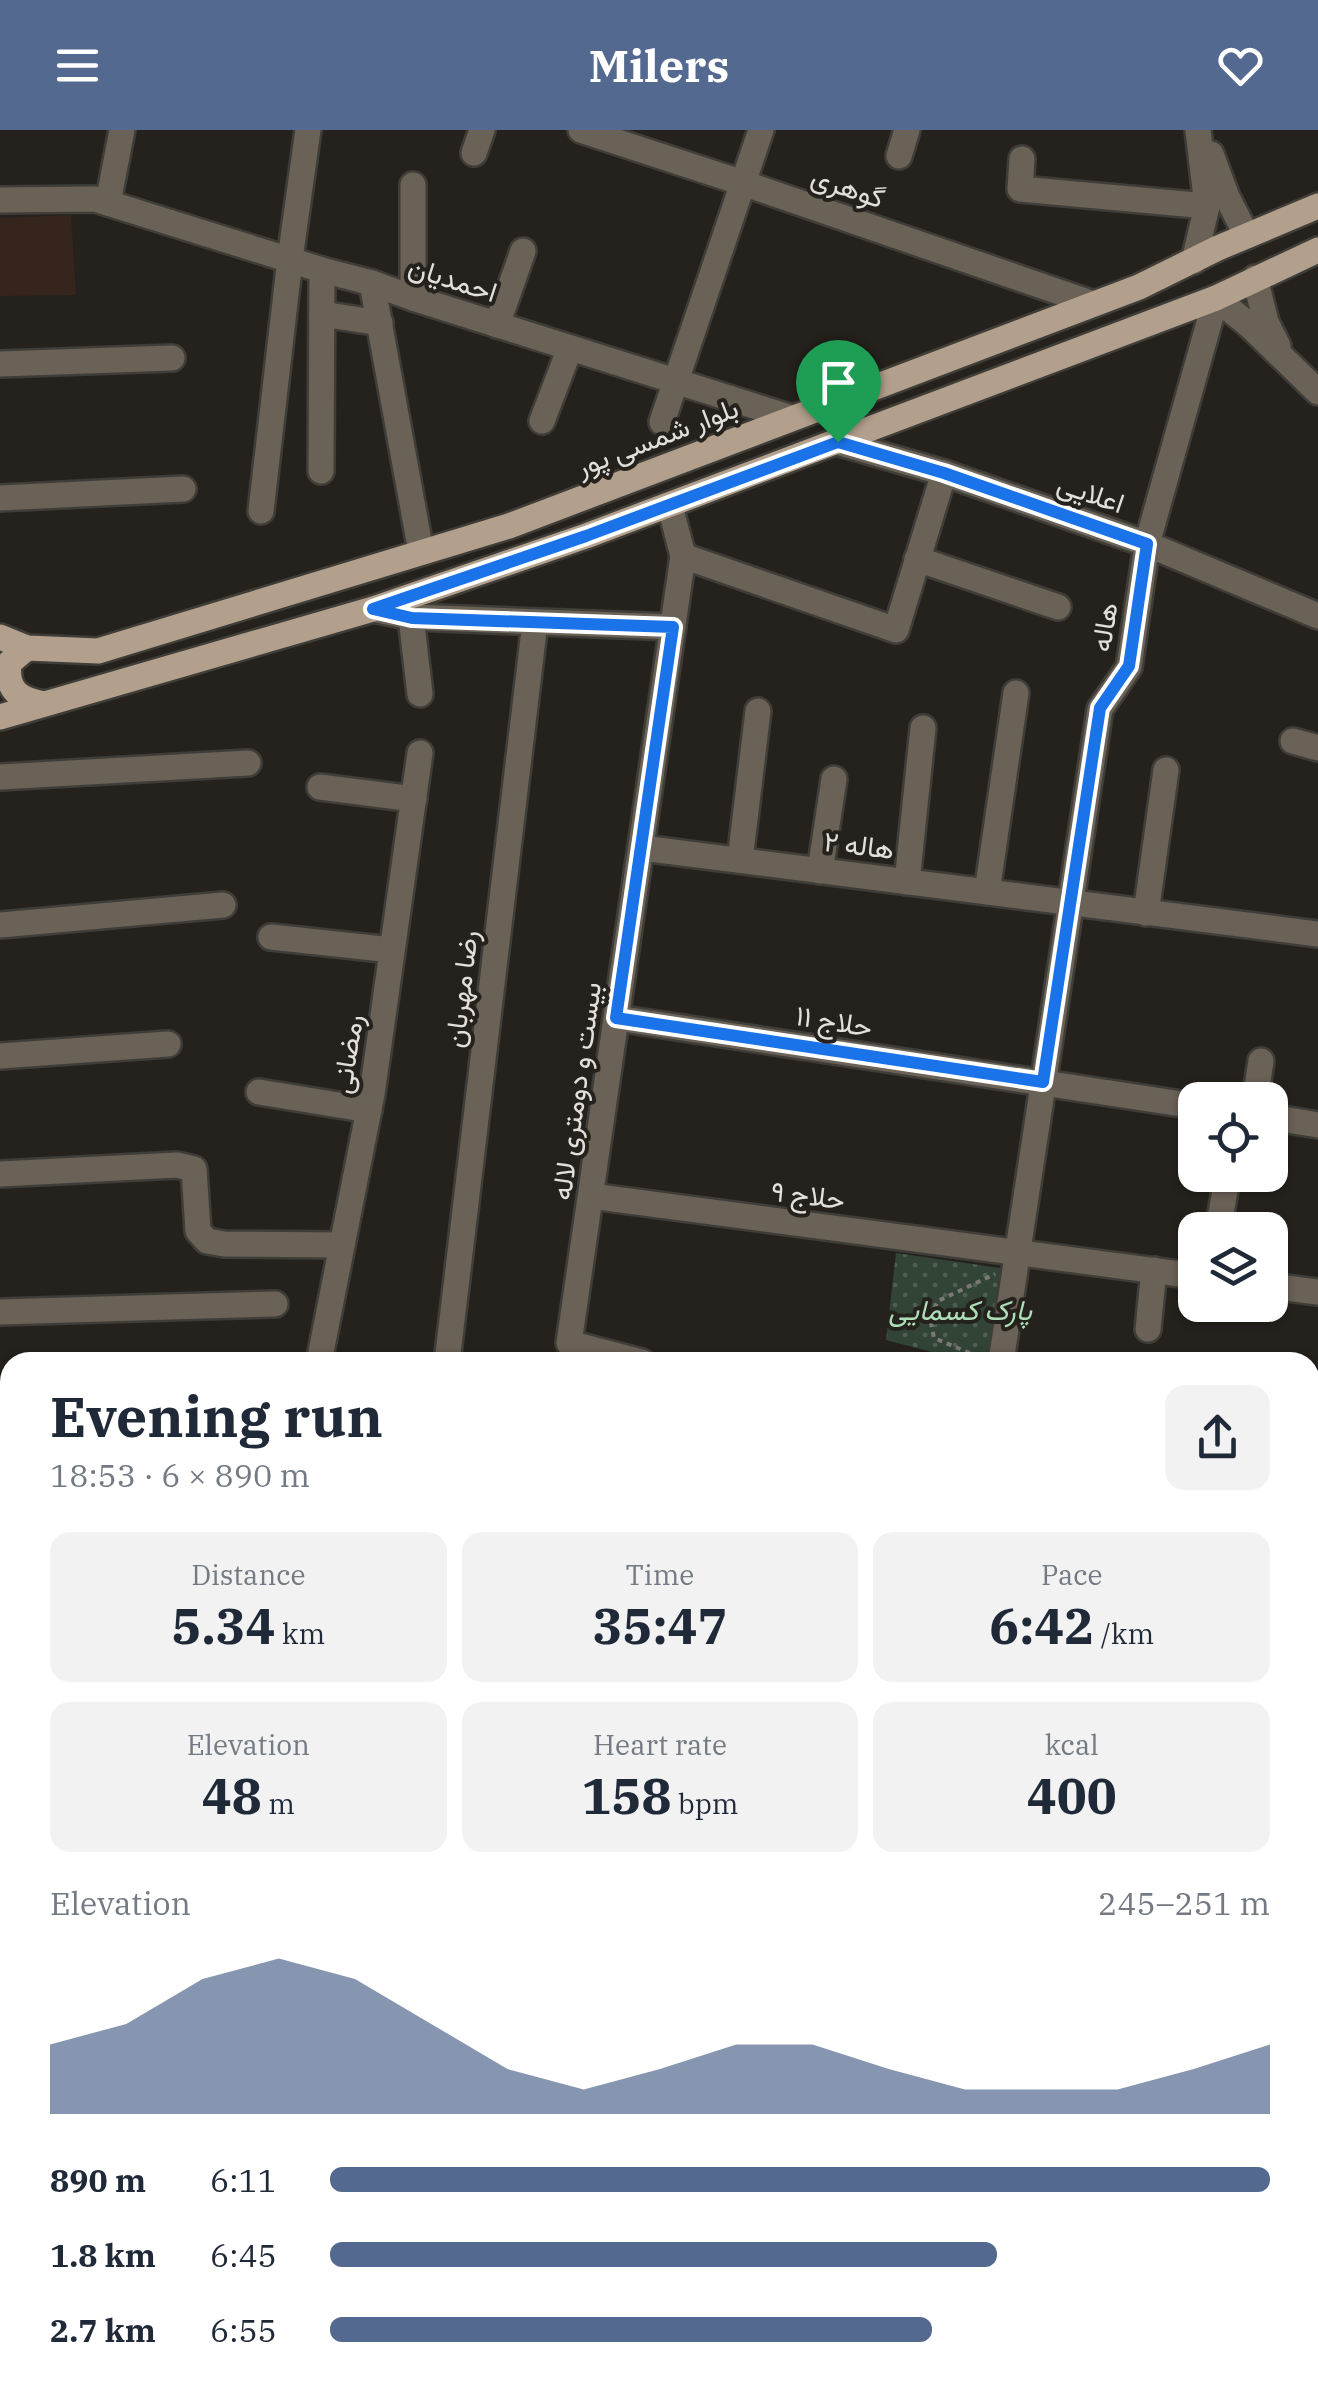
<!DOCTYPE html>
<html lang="en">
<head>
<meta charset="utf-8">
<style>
  :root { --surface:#fff; --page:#f2f2f3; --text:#1f2937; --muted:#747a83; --accent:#546990 }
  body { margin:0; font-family:"IBM Plex Serif",Vazirmatn,serif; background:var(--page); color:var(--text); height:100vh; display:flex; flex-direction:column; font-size:38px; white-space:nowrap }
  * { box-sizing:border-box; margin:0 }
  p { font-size:32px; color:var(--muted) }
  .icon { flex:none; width:55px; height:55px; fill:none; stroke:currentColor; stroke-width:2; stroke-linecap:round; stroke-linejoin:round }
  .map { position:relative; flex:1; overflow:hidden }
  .details { position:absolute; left:0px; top:1222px; width:1320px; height:1038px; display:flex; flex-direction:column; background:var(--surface); border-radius:30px 30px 0 0; box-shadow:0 2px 8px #0004 }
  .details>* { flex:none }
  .fabs { position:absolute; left:1178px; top:952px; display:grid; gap:20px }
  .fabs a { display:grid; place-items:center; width:110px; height:110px; border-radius:20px; background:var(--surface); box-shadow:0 2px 8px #0004; font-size:50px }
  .pin { position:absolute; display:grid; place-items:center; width:85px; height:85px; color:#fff; margin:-102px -42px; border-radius:50% 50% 50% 0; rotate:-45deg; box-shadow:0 0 10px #0007 }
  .pin .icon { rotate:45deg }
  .round { display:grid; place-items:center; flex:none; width:105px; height:105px; border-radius:20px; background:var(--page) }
  .overview { display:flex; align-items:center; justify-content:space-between; height:170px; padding:0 50px }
  h1 { font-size:55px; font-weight:700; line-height:75px }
  .figures { display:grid; grid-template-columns:repeat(3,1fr); gap:15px; height:170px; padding:10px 50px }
  .figures div { display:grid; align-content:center; border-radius:20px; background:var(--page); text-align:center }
  .figures b { font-size:50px; font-weight:700 }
  .figures small { font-size:28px; font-weight:400 }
  .figures p { font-size:28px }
  .chart { height:280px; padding:20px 50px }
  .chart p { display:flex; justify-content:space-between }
  .chart svg { width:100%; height:180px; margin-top:10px; fill:var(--accent); opacity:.7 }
  ul { padding:0 50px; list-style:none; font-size:32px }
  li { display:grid; grid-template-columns:160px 120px 1fr; align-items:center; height:75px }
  li i { height:25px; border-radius:12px; background:var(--accent) }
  header { display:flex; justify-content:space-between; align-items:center; height:130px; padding:0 50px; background:var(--accent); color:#fff; font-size:45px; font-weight:700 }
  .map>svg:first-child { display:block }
  .education { fill:#36251d }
  .park { fill:url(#park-dots) }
  .building { fill:url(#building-hatch); stroke:#5f5d62; stroke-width:2.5 }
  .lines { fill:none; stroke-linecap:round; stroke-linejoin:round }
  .minor-casing { stroke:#3f3d38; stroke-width:30 }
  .major-casing { stroke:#3f3d38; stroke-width:30 }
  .path { stroke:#7c7975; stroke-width:4; stroke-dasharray:5 5; stroke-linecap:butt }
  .minor { stroke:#6a6157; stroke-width:25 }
  .major { stroke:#b2a08c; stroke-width:25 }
  .route-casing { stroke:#fff; stroke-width:20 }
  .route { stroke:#1a73e8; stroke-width:12 }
  .labels { text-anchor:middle; stroke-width:8; stroke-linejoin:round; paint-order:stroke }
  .street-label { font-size:28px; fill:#e2e0dd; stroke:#25221d }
  .park-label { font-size:28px; font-style:italic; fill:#aedeb8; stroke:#25221d }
</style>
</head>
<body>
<header><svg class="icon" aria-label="menu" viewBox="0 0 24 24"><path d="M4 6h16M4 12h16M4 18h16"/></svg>Milers<svg class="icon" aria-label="heart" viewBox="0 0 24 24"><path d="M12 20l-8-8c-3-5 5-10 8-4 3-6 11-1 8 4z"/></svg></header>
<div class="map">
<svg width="1318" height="2259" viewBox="0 0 1318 2259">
  <defs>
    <pattern id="park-dots" width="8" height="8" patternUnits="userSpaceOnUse" patternTransform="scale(2.5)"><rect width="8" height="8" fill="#314435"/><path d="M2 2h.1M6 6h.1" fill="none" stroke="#4f5f52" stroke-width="1.8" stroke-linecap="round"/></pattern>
    <pattern id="building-hatch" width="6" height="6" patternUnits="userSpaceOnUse" patternTransform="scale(2.5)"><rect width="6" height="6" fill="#464449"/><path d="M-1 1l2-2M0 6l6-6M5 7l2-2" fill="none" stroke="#605f63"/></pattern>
  </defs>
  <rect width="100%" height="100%" fill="#25221d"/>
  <g class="education">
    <path d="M71,85l5,80 -76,1v-78z"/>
    <path d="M1318,2236v23h-48l19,-9h21v-10z"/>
  </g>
  <path class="park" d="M896,1123l118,17 -13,92h-31l-84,-22z"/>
  <path class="building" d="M86,2250h54l1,7 -55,2z"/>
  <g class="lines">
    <g class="minor-casing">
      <g id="minor">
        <path d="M581,0l162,53 351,121"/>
        <path d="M474,23l8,-23"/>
        <path d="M1211,24l16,43 20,39"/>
        <path d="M899,26l8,-26"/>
        <path d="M1022,29l-2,30 187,17"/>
        <path d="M413,55v113"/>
        <path d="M0,70l95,-1 227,71 50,13 41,15 379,120"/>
        <path d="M108,73l14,-73"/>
        <path d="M1194,131l13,-55 -9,-76"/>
        <path d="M1255,148l11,44 12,24"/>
        <path d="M372,153l49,269"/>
        <path d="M322,184l58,9"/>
        <path d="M497,195l26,-74"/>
        <path d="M0,234l172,-6"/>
        <path d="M542,291l28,-73"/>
        <path d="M662,292l99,-292"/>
        <path d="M837,312l107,31 203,71 171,72"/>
        <path d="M321,341l1,-201"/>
        <path d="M0,368l183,-9"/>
        <path d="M261,381l29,-252 18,-129"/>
        <path d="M683,426l213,74 48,-157"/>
        <path d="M917,429l141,48"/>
        <path d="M373,479l38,8 262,10"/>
        <path d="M411,487l9,77"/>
        <path d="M1293,611l25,7"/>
        <path d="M0,647l248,-14"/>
        <path d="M320,657l94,12"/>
        <path d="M642,718l676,86"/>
        <path d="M740,730l18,-149"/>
        <path d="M820,741l14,-92"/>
        <path d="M907,752l16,-154"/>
        <path d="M987,762l29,-199"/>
        <path d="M1146,783l20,-143"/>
        <path d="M0,795l223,-20"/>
        <path d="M271,807l121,13"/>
        <path d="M617,888l578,88"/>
        <path d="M0,926l168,-12"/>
        <path d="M259,962l110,18"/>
        <path d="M1255,970l6,-39"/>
        <path d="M1270,987l48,8"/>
        <path d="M0,1044l177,-9 17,4 4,62 9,10 17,3 118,1"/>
        <path d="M591,1066l604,80"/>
        <path d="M1218,1100l8,-45"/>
        <path d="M1270,1156l48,6"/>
        <path d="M0,1182l275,-8"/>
        <path d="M1148,1199l6,-59"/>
        <path d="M319,1232l53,-268 48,-341"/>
        <path d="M447,1232l88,-740"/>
        <path d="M642,1232l-73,-19 114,-787 -13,-50"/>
        <path d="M1001,1232l99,-653 29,-42 18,-123 69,-246 34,28 68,66"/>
        <path d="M1310,1364l8,2"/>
        <path d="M1310,1442l8,1"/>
        <path d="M1310,1649l8,1"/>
        <path d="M1310,1730l8,1"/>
        <path d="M1310,1860l8,1"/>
        <path d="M1310,1999l8,3"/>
        <path d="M1310,2155l8,2"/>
        <path d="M0,2220l10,-1"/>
        <path d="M1310,2232l8,-4"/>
        <path d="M425,2250l1,9"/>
        <path d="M967,2250l4,9"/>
        <path d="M1161,2250l3,9"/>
      </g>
    </g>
    <g class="major-casing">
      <g id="major">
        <path d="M0,507l27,11 71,3 411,-125 630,-239 79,-39 100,-42"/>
        <path d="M27,518l-18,15c-3,28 10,36 35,41"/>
        <path d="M0,587l373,-108 213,-73 630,-238 102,-48"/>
        <path d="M0,1322l10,174"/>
        <path d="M0,1985l10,164"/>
        <path d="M17,2250l1,9"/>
        <path d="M58,2250l1,9"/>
      </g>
    </g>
    <path class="path" d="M979,1227l-45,-19 -4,-20 8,-17 57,-27"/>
    <use href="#minor" class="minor"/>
    <use href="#major" class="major"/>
  </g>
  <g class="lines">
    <g class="route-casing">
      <path id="route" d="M838,312l106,31 203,71 -18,122 -29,42 -57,374 -427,-64 57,-391 -261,-9 -39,-9 213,-73z"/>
    </g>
    <use href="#route" class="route"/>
  </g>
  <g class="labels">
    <g class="street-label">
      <text transform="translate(848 57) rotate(19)" y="10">گوهری</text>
      <text transform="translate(453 149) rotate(18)" y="10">احمدیان</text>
      <text transform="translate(657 307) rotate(-21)" y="10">بلوار شمسی پور</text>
      <text transform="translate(1091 363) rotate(19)" y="10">اعلایی</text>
      <text transform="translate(1104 497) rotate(-81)" y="10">هاله</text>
      <text transform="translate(859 715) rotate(7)" y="10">هاله ۲</text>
      <text transform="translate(461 859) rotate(-83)" y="10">رضا مهربان</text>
      <text transform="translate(834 891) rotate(9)" y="10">حلاج ۱۱</text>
      <text transform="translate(347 924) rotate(-81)" y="10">رمضانی</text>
      <text transform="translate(576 961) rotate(-82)" y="10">بیست و دومتری لاله</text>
      <text transform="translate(808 1065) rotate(7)" y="10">حلاج ۹</text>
    </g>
    <g class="park-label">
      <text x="960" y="1190">پارک کسمایی</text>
    </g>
  </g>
</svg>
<div class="fabs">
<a><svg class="icon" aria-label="locate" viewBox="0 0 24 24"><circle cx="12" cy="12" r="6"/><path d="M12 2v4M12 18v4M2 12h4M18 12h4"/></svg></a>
<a><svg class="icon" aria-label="layers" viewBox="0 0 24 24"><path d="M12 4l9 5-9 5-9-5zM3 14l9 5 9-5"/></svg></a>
</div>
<div class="pin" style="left:838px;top:312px;background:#1e9e55"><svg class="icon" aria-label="arrive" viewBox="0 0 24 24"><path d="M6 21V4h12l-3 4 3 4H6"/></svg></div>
<section class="details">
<div class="overview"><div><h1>Evening run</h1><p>18:53 · 6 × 890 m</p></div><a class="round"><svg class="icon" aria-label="share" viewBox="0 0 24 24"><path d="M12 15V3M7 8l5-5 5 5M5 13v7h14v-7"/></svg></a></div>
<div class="figures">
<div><p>Distance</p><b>5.34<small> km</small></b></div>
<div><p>Time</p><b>35:47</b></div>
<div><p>Pace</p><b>6:42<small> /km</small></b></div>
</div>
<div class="figures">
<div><p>Elevation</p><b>48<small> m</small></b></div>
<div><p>Heart rate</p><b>158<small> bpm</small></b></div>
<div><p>kcal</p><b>400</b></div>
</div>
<div class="chart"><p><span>Elevation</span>245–251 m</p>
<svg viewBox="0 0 160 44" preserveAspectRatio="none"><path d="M0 44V27L10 22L20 11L30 6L40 11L50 22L60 33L70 38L80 33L90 27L100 27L110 33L120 38L130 38L140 38L150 33L160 27V44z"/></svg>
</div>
<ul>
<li><b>890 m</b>6:11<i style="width:100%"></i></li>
<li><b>1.8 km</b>6:45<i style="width:71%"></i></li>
<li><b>2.7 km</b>6:55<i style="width:64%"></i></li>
</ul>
</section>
</div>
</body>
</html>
